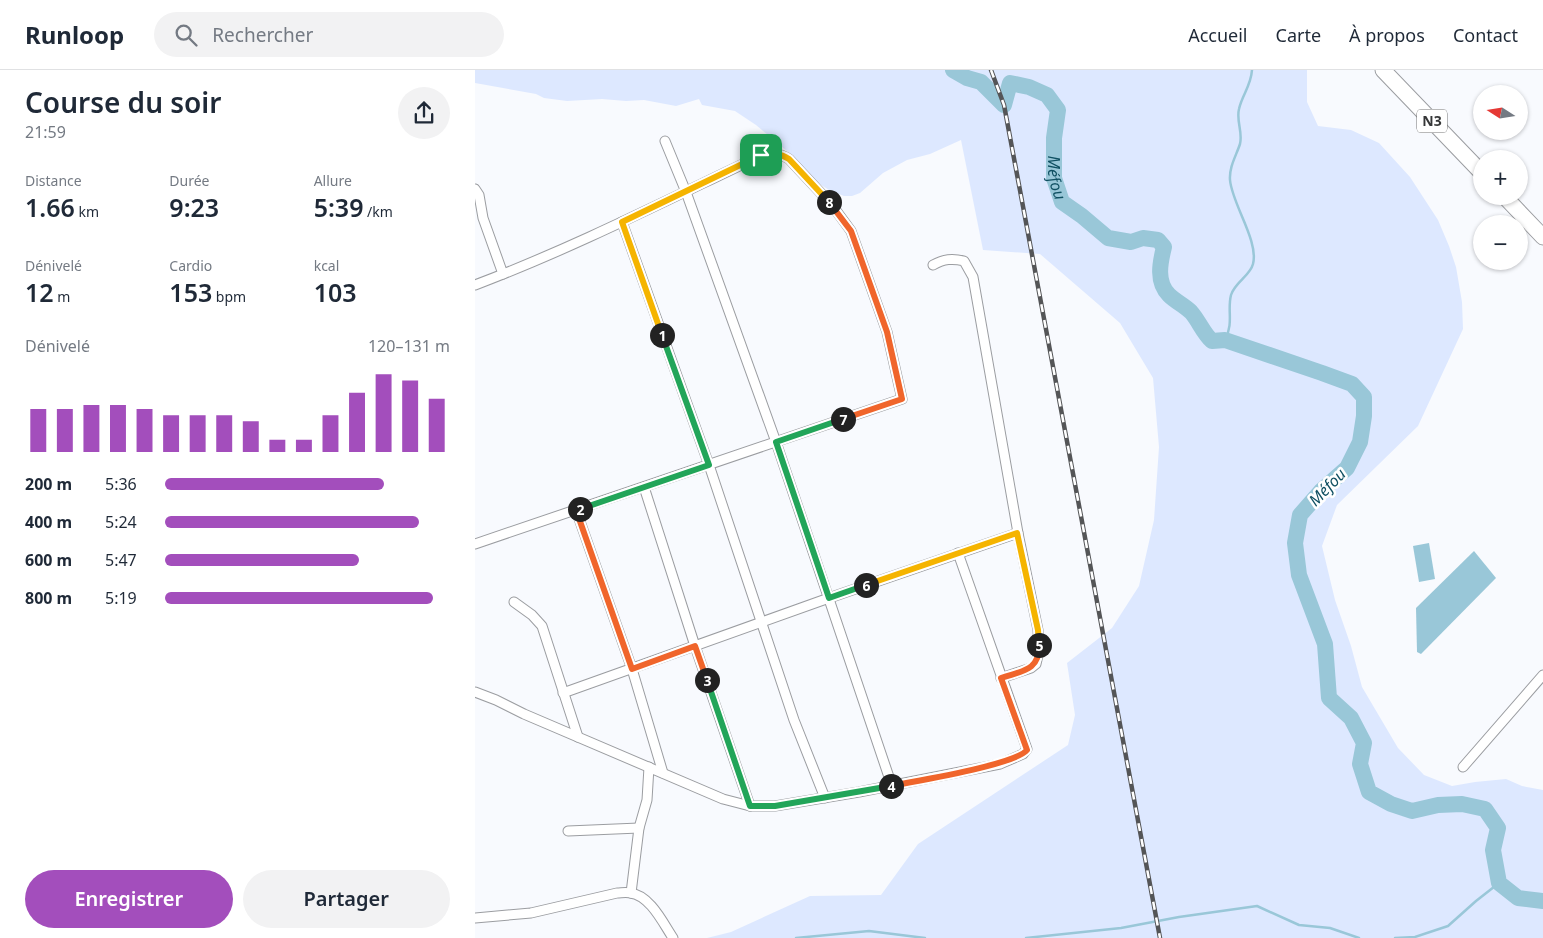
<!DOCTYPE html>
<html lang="fr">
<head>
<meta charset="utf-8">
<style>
  :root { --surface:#fff; --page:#f2f2f3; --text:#1f2937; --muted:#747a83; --line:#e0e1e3; --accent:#a34ebc }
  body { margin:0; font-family:"Noto Sans",sans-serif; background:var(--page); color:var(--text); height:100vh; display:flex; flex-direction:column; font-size:19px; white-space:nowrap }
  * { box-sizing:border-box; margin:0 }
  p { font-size:16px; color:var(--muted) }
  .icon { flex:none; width:28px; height:28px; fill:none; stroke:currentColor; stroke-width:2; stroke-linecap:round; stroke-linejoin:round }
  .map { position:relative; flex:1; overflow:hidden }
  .sheet { display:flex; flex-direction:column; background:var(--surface); width:475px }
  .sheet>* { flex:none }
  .needle { width:32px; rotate:282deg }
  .buttons { position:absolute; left:998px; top:15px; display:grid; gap:10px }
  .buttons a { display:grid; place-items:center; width:55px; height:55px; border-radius:50%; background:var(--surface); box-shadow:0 1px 4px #0004; font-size:25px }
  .pin { position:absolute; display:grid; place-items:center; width:42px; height:42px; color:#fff; margin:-21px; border-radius:10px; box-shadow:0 2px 8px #0006 }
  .km { position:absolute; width:25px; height:25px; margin:-12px; border-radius:50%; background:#222; color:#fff; font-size:14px; line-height:25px; text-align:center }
  .round { display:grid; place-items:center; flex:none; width:52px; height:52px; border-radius:26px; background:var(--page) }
  .overview { display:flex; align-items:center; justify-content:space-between; height:85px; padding:0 25px }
  h1 { font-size:28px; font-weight:600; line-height:38px }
  .stats { display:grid; grid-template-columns:repeat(3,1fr); gap:8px; height:85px; padding:5px 25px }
  .stats div { display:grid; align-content:center }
  .stats b { font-size:25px; font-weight:600 }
  .stats small { font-size:14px; font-weight:400 }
  .stats p { font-size:14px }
  .chart { height:140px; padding:10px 25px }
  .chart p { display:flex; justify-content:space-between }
  .chart svg { width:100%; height:90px; margin-top:5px; stroke:var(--accent); stroke-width:6 }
  .button { display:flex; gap:10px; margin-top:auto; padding:10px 25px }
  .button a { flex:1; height:58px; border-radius:30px; background:var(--accent); color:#fff; font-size:20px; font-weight:600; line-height:58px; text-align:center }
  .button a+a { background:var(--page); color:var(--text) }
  ul { padding:0 25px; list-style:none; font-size:16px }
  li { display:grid; grid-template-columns:80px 60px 1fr; align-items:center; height:38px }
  li i { height:12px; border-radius:6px; background:var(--accent) }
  header { display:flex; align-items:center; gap:30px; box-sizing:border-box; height:70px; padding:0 25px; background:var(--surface); border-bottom:1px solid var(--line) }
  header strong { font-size:24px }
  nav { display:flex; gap:28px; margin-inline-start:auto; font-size:18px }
  .search { width:350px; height:45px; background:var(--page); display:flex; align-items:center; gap:12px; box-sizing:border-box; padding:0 18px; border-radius:28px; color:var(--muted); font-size:19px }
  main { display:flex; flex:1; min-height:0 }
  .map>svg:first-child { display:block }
  .green { fill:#dde8ff }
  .water { fill:#99c7d8 }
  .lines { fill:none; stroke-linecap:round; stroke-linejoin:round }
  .stream { stroke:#99c7d8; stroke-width:2.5 }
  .river { stroke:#99c7d8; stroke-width:16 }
  .minor-casing { stroke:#9b9da1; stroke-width:11 }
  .trunk-casing { stroke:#9b9da1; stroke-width:17 }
  .minor { stroke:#fff; stroke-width:9 }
  .trunk { stroke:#fff; stroke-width:15 }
  .rail-casing { stroke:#545557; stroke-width:4.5 }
  .rail { stroke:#fff; stroke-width:2.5; stroke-dasharray:8; stroke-linecap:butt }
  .split-1-casing { stroke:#fff; stroke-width:10 }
  .split-2-casing { stroke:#fff; stroke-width:10 }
  .split-3-casing { stroke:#fff; stroke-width:10 }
  .split-4-casing { stroke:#fff; stroke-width:10 }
  .split-5-casing { stroke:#fff; stroke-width:10 }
  .split-6-casing { stroke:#fff; stroke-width:10 }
  .split-7-casing { stroke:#fff; stroke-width:10 }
  .split-8-casing { stroke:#fff; stroke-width:10 }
  .split-9-casing { stroke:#fff; stroke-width:10 }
  .split-1 { stroke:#f5b400; stroke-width:6 }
  .split-2 { stroke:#22a559; stroke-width:6 }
  .split-3 { stroke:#f0652b; stroke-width:6 }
  .split-4 { stroke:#22a559; stroke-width:6 }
  .split-5 { stroke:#f0652b; stroke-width:6 }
  .split-6 { stroke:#f5b400; stroke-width:6 }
  .split-7 { stroke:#22a559; stroke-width:6 }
  .split-8 { stroke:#f0652b; stroke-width:6 }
  .split-9 { stroke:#f5b400; stroke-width:6 }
  .labels { text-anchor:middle; stroke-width:5; stroke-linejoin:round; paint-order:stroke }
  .shield { fill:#fff; stroke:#727273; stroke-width:1 }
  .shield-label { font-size:14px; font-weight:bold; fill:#353637 }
  .water-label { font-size:16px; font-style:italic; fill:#105062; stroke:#fff }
</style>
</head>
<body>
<header>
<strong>Runloop</strong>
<div class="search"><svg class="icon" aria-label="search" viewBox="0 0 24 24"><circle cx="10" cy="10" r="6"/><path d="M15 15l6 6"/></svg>Rechercher</div>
<nav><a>Accueil</a><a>Carte</a><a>À propos</a><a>Contact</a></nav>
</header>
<main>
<section class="sheet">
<div class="overview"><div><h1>Course du soir</h1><p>21:59</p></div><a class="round"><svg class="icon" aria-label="share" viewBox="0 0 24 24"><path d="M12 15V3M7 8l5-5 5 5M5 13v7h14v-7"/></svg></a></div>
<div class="stats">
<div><p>Distance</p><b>1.66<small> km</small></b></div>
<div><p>Durée</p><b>9:23</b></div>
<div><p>Allure</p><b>5:39<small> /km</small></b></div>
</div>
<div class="stats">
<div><p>Dénivelé</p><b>12<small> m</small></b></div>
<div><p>Cardio</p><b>153<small> bpm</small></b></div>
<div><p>kcal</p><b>103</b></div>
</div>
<div class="chart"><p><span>Dénivelé</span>120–131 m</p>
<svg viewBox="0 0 160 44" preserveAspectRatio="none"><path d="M5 44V23M15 44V23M25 44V21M35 44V21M45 44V23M55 44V26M65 44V26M75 44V26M85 44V29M95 44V38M105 44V38M115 44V26M125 44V15M135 44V6M145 44V9M155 44V18"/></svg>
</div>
<ul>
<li><b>200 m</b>5:36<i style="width:77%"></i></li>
<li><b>400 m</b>5:24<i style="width:89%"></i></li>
<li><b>600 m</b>5:47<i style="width:68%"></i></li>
<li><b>800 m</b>5:19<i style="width:94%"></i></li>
</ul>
<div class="button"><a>Enregistrer</a><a>Partager</a></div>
</section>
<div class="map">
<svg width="1068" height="868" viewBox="0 0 1068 868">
  <rect width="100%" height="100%" fill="#f8fafe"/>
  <path class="green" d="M0,0h832v32l11,24 33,4 28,13 31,34 28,43 11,26 7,21 6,35 1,27 -45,97 -81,79 -15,41 13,54 16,46 11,41 36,61 26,27 28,11 23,-4 31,-3 16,7 21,4v148h-836l24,-6 79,-36 71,-1 37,-51 150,-99 7,-30 -8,-52 45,-35 27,-42 15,-66 5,-73 -6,-69 -33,-55 -80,-69 -57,-4 -22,-110 -31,14 -23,6 -24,13 -23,20 -8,3h-8l-15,-6 -14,-9 -27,-29 -32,-27 -21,-14 -33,-6 -3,-6 -23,7 -32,-6 -18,1 -24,-2 -35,2 -23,-3 -8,-4 -61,-11z"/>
  <g class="water">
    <path d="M954,473l6,36 -16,3 -6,-36z"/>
    <path d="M999,481l22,27 -75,76 -4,-2 -1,-44z"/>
  </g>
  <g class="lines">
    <g class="stream">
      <path d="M750,270c9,-18 2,-29 6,-45 4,-13 19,-19 22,-31 6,-23 -21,-60 -23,-84 -1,-13 6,-24 10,-36 3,-12 -4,-23 -1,-35 3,-14 12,-23 13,-39"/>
      <path d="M321,868l73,-7 56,7"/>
      <path d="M551,868l95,-10 58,-11 78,-11 42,19 31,3 29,10"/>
      <path d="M920,868l20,-1 33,-11 28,-25 23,-18"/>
    </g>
    <path class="river" id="s1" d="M478,0l14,8 14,4 23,23 6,-22 19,4 18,8 11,15 -4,28v40l8,24 20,14 26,22 23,4 12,-4 15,2 6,7c-4,16 -8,35 5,48 7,7 15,10 22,17 8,9 12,21 21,29l13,-1 97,33 30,11 12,13v19l-4,26 -13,26 -26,23 -21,24 -5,28 4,32 26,69 4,54 22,20 13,25 -4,21 9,28 22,12 21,7 26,-6 24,-1 23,5 13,19 -5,22 6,33 19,15 25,3"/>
    <g class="minor-casing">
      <g id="minor">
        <path d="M190,71l21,51 90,250 116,344"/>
        <path d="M0,119l4,6 4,23 20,56"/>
        <path d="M147,152l87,243 85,255 31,78"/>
        <path d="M458,195c11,-6 19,-7 31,-4l9,16 45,256 20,97 1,21 -3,13 -5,4 -30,10"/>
        <path d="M0,215c98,-37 192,-85 287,-130 10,-2 18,-2 27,4l43,46 19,26 36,101 15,67 -427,145"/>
        <path d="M169,417l51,159 55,160"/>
        <path d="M101,440l56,159 31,104"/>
        <path d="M39,532l18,13 10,11 36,111"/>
        <path d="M0,622l21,8 28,14 199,85 27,7h25l84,-14 141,-28 23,-10 4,-5 -69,-196"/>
        <path d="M88,623l266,-95 189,-65"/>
        <path d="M988,697l80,-92"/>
        <path d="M93,761l71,-3"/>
        <path d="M156,823l8,-65 8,-28 2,-33"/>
        <path d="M0,848l56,-5 86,-20c4,0 9,-1 13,0 20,2 33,30 43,45"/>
      </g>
    </g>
    <g class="trunk-casing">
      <g id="trunk">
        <path d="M908,0l98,102"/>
        <path d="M1029,126l39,41"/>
      </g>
    </g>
    <use href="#minor" class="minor"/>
    <use href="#trunk" class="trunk"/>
    <g class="rail-casing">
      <path id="rail" d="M516,0l13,35 156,833"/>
    </g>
    <use href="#rail" class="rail"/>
  </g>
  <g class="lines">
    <g class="split-1-casing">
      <path id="split-1" d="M187,265l-40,-113 139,-67"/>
    </g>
    <g class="split-2-casing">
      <path id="split-2" d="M105,439l129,-44 -47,-130"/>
    </g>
    <g class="split-3-casing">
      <path id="split-3" d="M105,439l-4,1 56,159 63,-23 12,34"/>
    </g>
    <g class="split-4-casing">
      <path id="split-4" d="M232,610l43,126h25l116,-20"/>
    </g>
    <g class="split-5-casing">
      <path id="split-5" d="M416,716c24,-5 124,-21 136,-36l-26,-72c20,-7 39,-7 38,-33"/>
    </g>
    <g class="split-6-casing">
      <path id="split-6" d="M391,515l151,-52 21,97 1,15"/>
    </g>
    <g class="split-7-casing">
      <path id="split-7" d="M368,349l-67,23 53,156 37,-13"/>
    </g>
    <g class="split-8-casing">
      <path id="split-8" d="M354,132l22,29 36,101 15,67 -59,20"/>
    </g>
    <g class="split-9-casing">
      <path id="split-9" d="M286,85c11,-2 19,-2 28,4l40,43"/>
    </g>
    <use href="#split-1" class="split-1"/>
    <use href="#split-2" class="split-2"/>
    <use href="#split-3" class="split-3"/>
    <use href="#split-4" class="split-4"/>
    <use href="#split-5" class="split-5"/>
    <use href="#split-6" class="split-6"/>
    <use href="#split-7" class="split-7"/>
    <use href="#split-8" class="split-8"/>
    <use href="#split-9" class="split-9"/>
  </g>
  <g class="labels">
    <rect class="shield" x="942" y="39.5" width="30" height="23" rx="4"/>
    <g class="shield-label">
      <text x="957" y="56">N3</text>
    </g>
    <g class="water-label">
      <text dy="6" stroke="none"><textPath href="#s1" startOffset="212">Méfou</textPath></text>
      <text transform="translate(852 417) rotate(-46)" y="6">Méfou</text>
    </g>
  </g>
</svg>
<div class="buttons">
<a><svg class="needle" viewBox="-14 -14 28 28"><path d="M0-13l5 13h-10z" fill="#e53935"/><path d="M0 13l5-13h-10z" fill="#747a83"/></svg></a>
<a>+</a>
<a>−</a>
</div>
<div class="pin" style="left:286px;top:85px;background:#1e9e55"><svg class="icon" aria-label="arrive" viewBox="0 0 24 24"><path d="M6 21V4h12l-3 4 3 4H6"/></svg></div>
<b class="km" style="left:187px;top:265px">1</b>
<b class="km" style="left:105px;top:439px">2</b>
<b class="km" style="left:232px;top:610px">3</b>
<b class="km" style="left:416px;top:716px">4</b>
<b class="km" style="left:564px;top:575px">5</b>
<b class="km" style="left:391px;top:515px">6</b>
<b class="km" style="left:368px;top:349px">7</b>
<b class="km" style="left:354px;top:132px">8</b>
</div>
</main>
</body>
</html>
